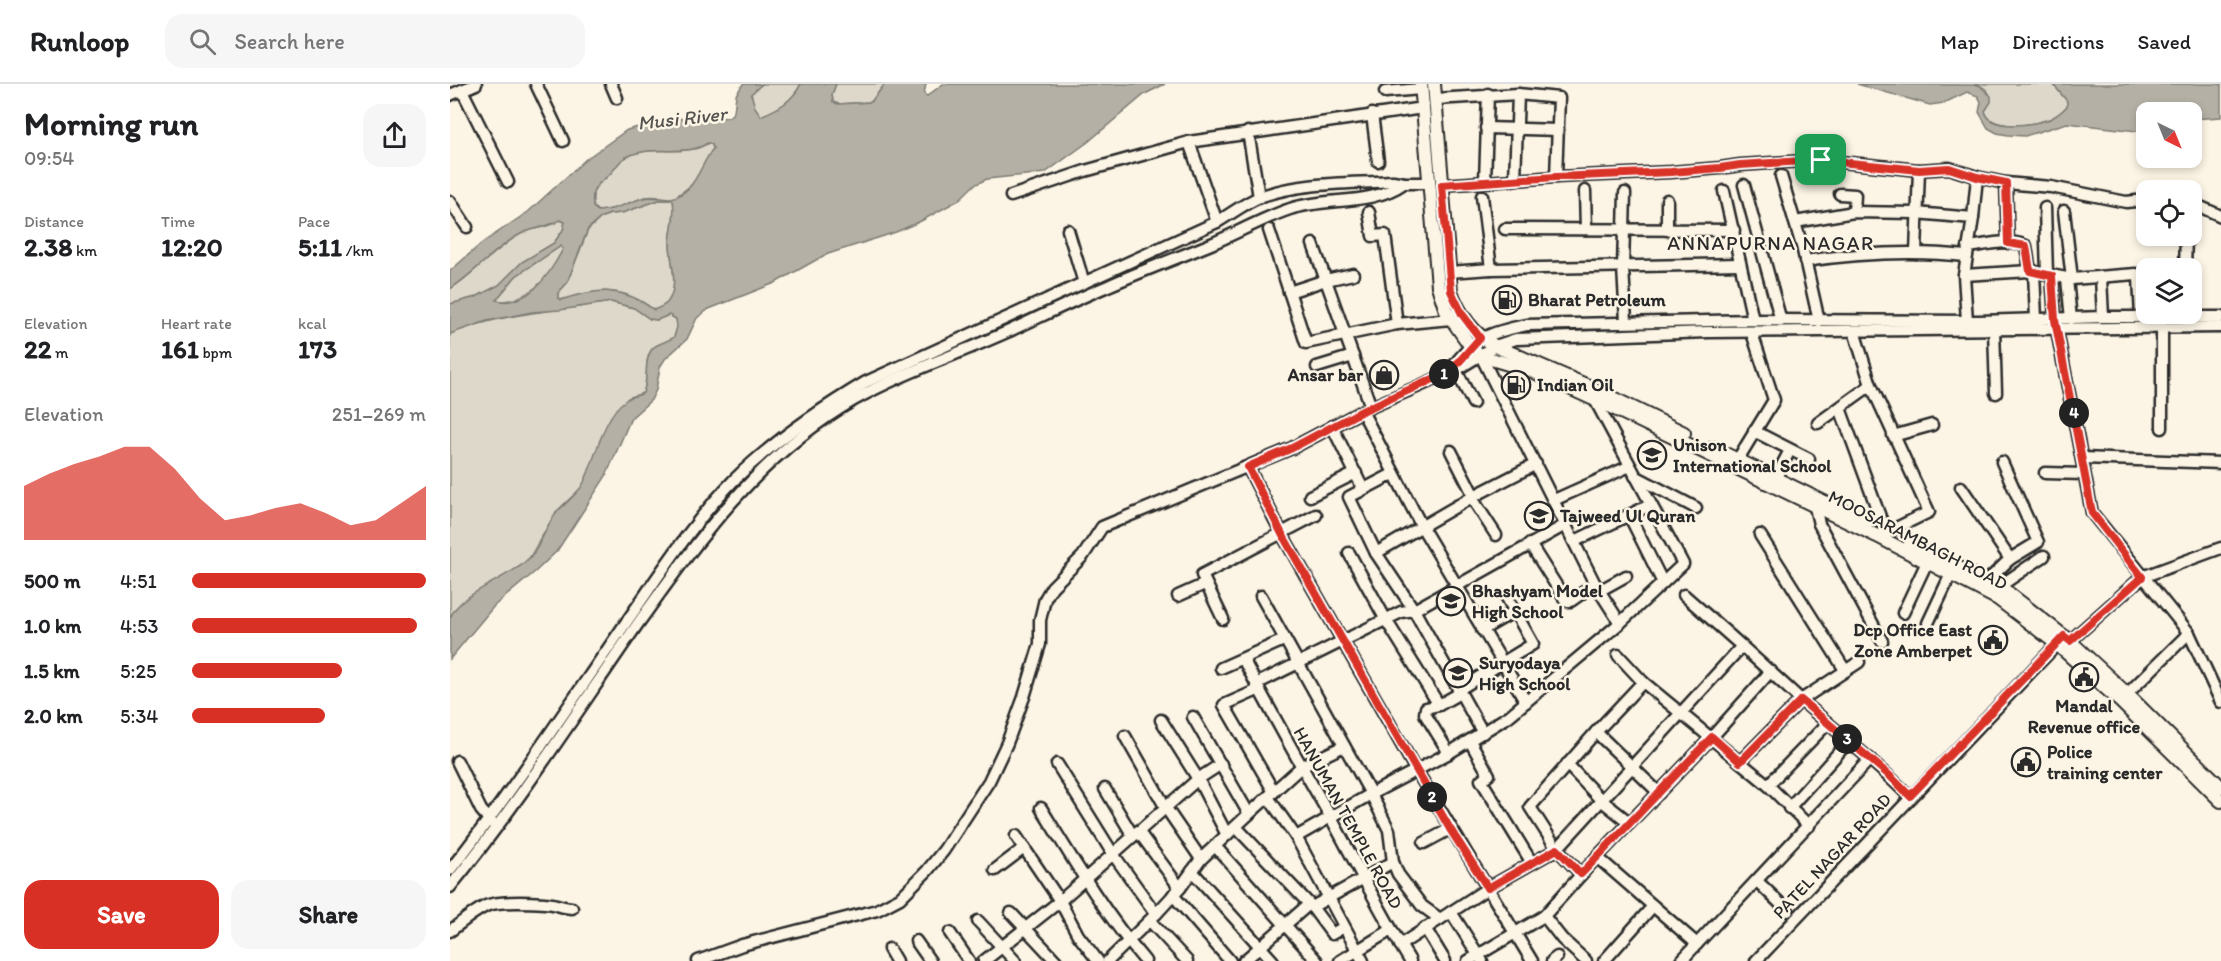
<!DOCTYPE html>
<html lang="en">
<head>
<meta charset="utf-8">
<style>
  :root { --surface:#fff; --page:#f6f6f6; --text:#202124; --muted:#757577; --line:#e0e0e0; --accent:#d93025 }
  body { margin:0; font-family:Itim,sans-serif; background:var(--page); color:var(--text); height:100vh; display:flex; flex-direction:column; font-size:22px; white-space:nowrap }
  * { box-sizing:border-box; margin:0 }
  p { font-size:20px; color:var(--muted) }
  .icon { flex:none; width:33px; height:33px; fill:none; stroke:currentColor; stroke-width:2; stroke-linecap:round; stroke-linejoin:round }
  .map { position:relative; flex:1; overflow:hidden }
  .side { display:flex; flex-direction:column; background:var(--surface); width:450px }
  .side>* { flex:none }
  .needle { width:39px; rotate:137deg }
  .tools { position:absolute; left:1686px; top:18px; display:grid; gap:12px }
  .tools a { display:grid; place-items:center; width:66px; height:66px; border-radius:12px; background:var(--surface); box-shadow:0 3px 9px #0003; font-size:30px }
  .pin { position:absolute; display:grid; place-items:center; width:51px; height:51px; color:#fff; margin:-26px; border-radius:12px; box-shadow:0 3px 9px #0006 }
  .km { position:absolute; width:30px; height:30px; margin:-15px; border-radius:50%; background:#222; color:#fff; font-size:16px; line-height:30px; text-align:center }
  .round { display:grid; place-items:center; flex:none; width:63px; height:63px; border-radius:18px; background:var(--page) }
  .head { display:flex; align-items:center; justify-content:space-between; height:102px; padding:0 24px }
  h1 { font-size:33px; font-weight:700; line-height:45px }
  .figures { display:grid; grid-template-columns:repeat(3,1fr); gap:9px; height:102px; padding:6px 24px }
  .figures div { display:grid; align-content:center }
  .figures b { font-size:26px; font-weight:700 }
  .figures small { font-size:16px; font-weight:400 }
  .figures p { font-size:16px }
  .chart { height:168px; padding:12px 24px }
  .chart p { display:flex; justify-content:space-between }
  .chart svg { width:100%; height:108px; margin-top:6px; fill:var(--accent); opacity:.7 }
  .cta { display:flex; gap:12px; margin-top:auto; padding:12px 24px }
  .cta a { flex:1; height:69px; border-radius:18px; background:var(--accent); color:#fff; font-size:24px; font-weight:700; line-height:69px; text-align:center }
  .cta a+a { background:var(--page); color:var(--text) }
  ul { padding:0 24px; list-style:none; font-size:20px }
  li { display:grid; grid-template-columns:96px 72px 1fr; align-items:center; height:45px }
  li i { height:15px; border-radius:8px; background:var(--accent) }
  header { display:flex; align-items:center; gap:36px; box-sizing:border-box; height:84px; padding:0 30px; background:var(--surface); border-bottom:2px solid var(--line) }
  header strong { font-size:28px }
  nav { display:flex; gap:33px; margin-inline-start:auto; font-size:21px }
  .search { width:420px; height:54px; background:var(--page); display:flex; align-items:center; gap:15px; box-sizing:border-box; padding:0 21px; border-radius:18px; color:var(--muted); font-size:22px }
  main { display:flex; flex:1; min-height:0 }
  .map>svg:first-child { display:block }
  .green { fill:#ded8ca; stroke:#84827a; stroke-width:1.5 }
  .water { fill:#b4b0a5; stroke:#7d7b74; stroke-width:1.5; fill-rule:evenodd }
  .lines { fill:none; stroke-linecap:round; stroke-linejoin:round }
  .minor-casing { stroke:#2b2b2b; stroke-width:15 }
  .major-casing { stroke:#2b2b2b; stroke-width:16 }
  .minor { stroke:#fcf5e5; stroke-width:10 }
  .major { stroke:#fcf5e5; stroke-width:12 }
  .route-casing { stroke:#fff; stroke-width:12 }
  .route { stroke:#d93025; stroke-width:8 }
  .labels { text-anchor:middle; stroke-width:5; stroke-linejoin:round; paint-order:stroke }
  .poi-label { font-size:18px; font-weight:bold; fill:#2b2b2b; stroke:#fcf5e5; text-anchor:start }
  .street-label { font-size:18px; fill:#2b2b2b; stroke:#fcf5e5 }
  .water-label { font-size:20px; font-style:italic; fill:#545350; stroke:#fcf5e5 }
  .neighbourhood-label { font-size:20px; letter-spacing:1.5px; fill:#2b2b2b; stroke:#fcf5e5 }
</style>
</head>
<body>
<header>
<strong>Runloop</strong>
<div class="search"><svg class="icon" aria-label="search" viewBox="0 0 24 24"><circle cx="10" cy="10" r="6"/><path d="M15 15l6 6"/></svg>Search here</div>
<nav><a>Map</a><a>Directions</a><a>Saved</a></nav>
</header>
<main>
<section class="side">
<div class="head"><div><h1>Morning run</h1><p>09:54</p></div><a class="round"><svg class="icon" aria-label="share" viewBox="0 0 24 24"><path d="M12 15V3M7 8l5-5 5 5M5 13v7h14v-7"/></svg></a></div>
<div class="figures">
<div><p>Distance</p><b>2.38<small> km</small></b></div>
<div><p>Time</p><b>12:20</b></div>
<div><p>Pace</p><b>5:11<small> /km</small></b></div>
</div>
<div class="figures">
<div><p>Elevation</p><b>22<small> m</small></b></div>
<div><p>Heart rate</p><b>161<small> bpm</small></b></div>
<div><p>kcal</p><b>173</b></div>
</div>
<div class="chart"><p><span>Elevation</span>251–269 m</p>
<svg viewBox="0 0 160 44" preserveAspectRatio="none"><path d="M0 44V22L10 17L20 13L30 10L40 6L50 6L60 15L70 27L80 36L90 34L100 31L110 29L120 33L130 38L140 36L150 29L160 22V44z"/></svg>
</div>
<ul>
<li><b>500 m</b>4:51<i style="width:100%"></i></li>
<li><b>1.0 km</b>4:53<i style="width:96%"></i></li>
<li><b>1.5 km</b>5:25<i style="width:64%"></i></li>
<li><b>2.0 km</b>5:34<i style="width:57%"></i></li>
</ul>
<div class="cta"><a>Save</a><a>Share</a></div>
</section>
<div class="map">
<svg width="1771" height="877" viewBox="0 0 1771 877">
  <rect width="100%" height="100%" fill="#fcf5e5"/>
  <filter id="ink" filterUnits="userSpaceOnUse"><feTurbulence type="fractalNoise" baseFrequency=".0167" numOctaves="2"/><feDisplacementMap in="SourceGraphic" scale="12" xChannelSelector="R" yChannelSelector="G"/><feConvolveMatrix kernelMatrix="1 2 1 2 8 2 1 2 1" color-interpolation-filters="sRGB"/></filter>
  <g filter="url(#ink)">
    <g class="green">
      <path d="M312,0h39c-10,18 -21,24 -40,32l-7,-9 -3,-14z"/>
      <path d="M386,0h49l-14,18 -33,2 -5,-2 -1,-8z"/>
      <path d="M1524,0h79l14,17v5c-4,5 -9,9 -15,12 -16,7 -62,14 -67,-7 9,-14 6,-23 -11,-27z"/>
      <path d="M258,59l4,1 1,5c-6,7 -7,13 -11,22 -5,12 -18,19 -28,27 -10,0 -19,-3 -29,-1 -18,6 -26,13 -47,14l-5,-4c-2,-23 4,-20 18,-34 4,-5 7,-10 12,-14 27,-17 60,0 85,-16z"/>
      <path d="M209,116h14c3,16 -2,28 -3,43 0,17 9,41 -1,57 -3,6 -9,7 -15,10 -31,-24 -57,-22 -93,-10l-3,-2v-5l9,-10 21,-53 14,-13 9,-3 11,-1z"/>
      <path d="M110,136l5,2 -2,8 -9,13 -32,19 -23,23 -23,12 -26,7v-15c24,-15 42,-38 67,-53 14,-9 29,-7 43,-16z"/>
      <path d="M111,162l2,3c-12,23 -19,37 -44,48 -8,4 -15,5 -23,3l20,-24z"/>
      <path d="M161,218l23,6 16,11 7,1 12,-5 7,4 2,8 -4,10c-6,5 -17,6 -22,12 -9,12 -3,30 -9,44l-15,5 -28,42 -6,22 -12,25 -26,25 -26,45 -13,12 -43,25 -19,15 -5,10v-285c51,-21 107,-23 161,-32z"/>
    </g>
    <g class="water">
      <path d="M293,0h19l-11,10 4,13 6,9c18,-8 31,-14 40,-32h35l-4,10 1,8 5,2 33,-2 14,-18h41l-2,10 3,2 16,-12h222l-20,10 -57,48 -43,31 -58,6 -13,6 -15,15 -38,21 -25,11 -71,23 -50,28 -66,26 -12,9 -10,21 -22,20 -5,8 -4,23 -5,10 -20,18 -25,58 -49,75 -21,20 -42,35 -44,53c0,-12 0,-29 0,-41 8,-25 62,-41 80,-60 12,-14 16,-34 28,-47 8,-9 19,-16 25,-27 13,-24 19,-68 43,-84 5,-4 12,-4 17,-7 6,-14 0,-32 9,-44 5,-6 16,-7 22,-12l3,-10 -1,-8 -7,-4 -12,5 -7,-1 -16,-11 -23,-6 -51,8 -28,2 -45,9 -37,13v-30l26,-7 23,-12 23,-23 32,-19 9,-13 2,-8 -5,-2c-14,9 -29,7 -43,16 -25,15 -43,38 -67,53v-18l32,-28 46,-31 58,-53 41,-29 46,-12 25,2 31,-3 5,-5 2,-17zM258,59l4,1 1,5c-13,15 -17,44 -42,49 -9,2 -17,-3 -28,0 -17,5 -26,12 -45,13l-5,-4c-2,-23 4,-20 18,-34 4,-5 7,-10 12,-14 27,-17 60,0 85,-16zM209,116h14c3,16 -2,28 -3,43 0,17 9,41 -1,57 -3,6 -9,7 -15,10 -31,-24 -57,-22 -93,-10l-3,-2v-5l9,-10 21,-54 14,-12 8,-3 12,-1zM111,162l2,3c-12,23 -35,60 -67,51l20,-24z"/>
      <path d="M1407,0l122,1 12,11v6l-6,9c5,21 51,14 67,7 5,-3 11,-7 15,-12v-5l-14,-17h168v33l-29,2v-7h-46v17l-9,2 -70,-8 -42,13 -17,-1 -11,-2 -9,-5 -9,-16 2,-10 -3,-6 -11,-4 -23,11 -14,2z"/>
    </g>
    <g class="lines">
      <g class="minor-casing">
        <g id="minor">
          <path d="M86,0l27,57"/>
          <path d="M161,0l6,14"/>
          <path d="M12,6l46,92"/>
          <path d="M935,8l36,-3"/>
          <path d="M0,11l26,-11"/>
          <path d="M986,15l82,-5 41,4 -3,79"/>
          <path d="M922,30l6,47"/>
          <path d="M1036,44l72,2"/>
          <path d="M798,48l11,65"/>
          <path d="M739,58l28,80"/>
          <path d="M1331,92l21,70 17,75"/>
          <path d="M1065,96l3,-86"/>
          <path d="M1035,97l3,-87"/>
          <path d="M1556,99l2,60"/>
          <path d="M992,101l114,-8 115,-5 49,-4 20,-3 81,-5 98,10 30,-2 28,9 29,6 45,4 75,15 20,-2"/>
          <path d="M1294,101l37,136"/>
          <path d="M1135,107l1,38"/>
          <path d="M1274,107l29,129"/>
          <path d="M1175,109l-2,75 3,53"/>
          <path d="M1390,110l15,1 -1,17"/>
          <path d="M561,112l74,-25 104,-29 234,-34"/>
          <path d="M1032,112l9,73"/>
          <path d="M1217,116v30"/>
          <path d="M0,117l17,26"/>
          <path d="M1742,119l29,13"/>
          <path d="M1595,124l2,66"/>
          <path d="M1614,127l8,68"/>
          <path d="M919,128l4,24 12,-1 12,89"/>
          <path d="M1523,134l4,-41"/>
          <path d="M1345,138l59,-10 62,1 57,5 -9,57 3,46"/>
          <path d="M1055,145l229,1"/>
          <path d="M618,146l16,53"/>
          <path d="M819,146l37,113 91,-19 54,-5"/>
          <path d="M863,160l58,163"/>
          <path d="M1518,163c18,-2 42,-9 58,-1l4,25"/>
          <path d="M1466,169l3,-83"/>
          <path d="M1355,177c54,-8 107,-11 161,-5"/>
          <path d="M1735,184l1,-32"/>
          <path d="M1584,187l2,49"/>
          <path d="M999,188l42,-3 249,-5"/>
          <path d="M1514,191l66,-4 42,8 64,-5 3,3 2,41"/>
          <path d="M1602,192l3,44 37,193 97,120 32,69"/>
          <path d="M1651,193l2,40"/>
          <path d="M1617,195l4,40"/>
          <path d="M839,208l37,-12 27,-6"/>
          <path d="M1712,244v100"/>
          <path d="M1544,245l2,64"/>
          <path d="M1031,272l114,228 25,39"/>
          <path d="M867,283l36,-11"/>
          <path d="M1001,286c21,-32 39,-38 76,-45l226,-5 226,1 124,-4h118"/>
          <path d="M1006,286l17,33"/>
          <path d="M1390,324l46,125 43,-21 -58,-127 -17,-54"/>
          <path d="M912,327l60,116 104,175"/>
          <path d="M1368,339l53,-38"/>
          <path d="M882,342l31,63"/>
          <path d="M1304,347l55,28"/>
          <path d="M1443,352l39,-11"/>
          <path d="M1001,367l23,45"/>
          <path d="M1632,374l139,5"/>
          <path d="M1288,375l36,-59 -22,-67"/>
          <path d="M798,383l34,67 134,236 116,191"/>
          <path d="M1595,389l39,1"/>
          <path d="M943,390l-44,23 27,56 38,57 69,123"/>
          <path d="M1185,392l61,32"/>
          <path d="M1326,393l14,-27"/>
          <path d="M1511,403l49,72"/>
          <path d="M860,412l46,-23"/>
          <path d="M1022,414l24,37"/>
          <path d="M1104,416l76,-34"/>
          <path d="M1365,423l4,17 63,117"/>
          <path d="M1179,431l34,68"/>
          <path d="M1310,451l85,135"/>
          <path d="M1125,457l75,-36"/>
          <path d="M1080,460l36,57h5l24,-17"/>
          <path d="M899,469l37,67 53,85 -13,3 -1,6 24,39"/>
          <path d="M926,469l98,-57 62,-32"/>
          <path d="M1536,498l24,-23 28,-17 -36,-80"/>
          <path d="M1547,504l47,-32"/>
          <path d="M1149,507l27,-15"/>
          <path d="M1234,511c39,34 78,69 116,104 37,33 76,63 110,98"/>
          <path d="M728,512l27,-12"/>
          <path d="M811,512l110,198 18,36 4,32 5,12 24,32 18,13"/>
          <path d="M1453,529l24,-51"/>
          <path d="M773,535l-21,-44 114,-60"/>
          <path d="M1478,539l23,-49"/>
          <path d="M1032,546l33,-19"/>
          <path d="M1620,557l72,-64 79,-29"/>
          <path d="M1168,571l25,27 125,103 41,41"/>
          <path d="M793,575c28,53 57,105 87,157 27,49 51,98 80,145"/>
          <path d="M771,584l63,-28"/>
          <path d="M806,600l145,-72 13,-2 153,-86"/>
          <path d="M808,606l-34,15 50,87"/>
          <path d="M1008,606l75,-46 -27,-48"/>
          <path d="M1672,615l67,-66"/>
          <path d="M989,621l21,-12"/>
          <path d="M743,633l56,97"/>
          <path d="M711,636l37,59 29,56"/>
          <path d="M1146,648l63,61"/>
          <path d="M675,652l41,72 35,51"/>
          <path d="M1020,657l19,34 -8,5 51,83"/>
          <path d="M7,677l24,49 13,15"/>
          <path d="M1290,678l61,-62 58,-38"/>
          <path d="M607,680l56,90 43,60"/>
          <path d="M1117,680l34,36 29,23"/>
          <path d="M1318,701l60,-62"/>
          <path d="M655,705l28,47"/>
          <path d="M818,713l28,40 67,124"/>
          <path d="M591,724c32,52 64,106 104,153"/>
          <path d="M1339,724l60,-67"/>
          <path d="M786,743l76,80 20,27 12,-7"/>
          <path d="M688,747l42,57"/>
          <path d="M566,752l44,65 18,34 20,26"/>
          <path d="M846,753l75,-43 78,-41 60,-37 111,-93 63,-59 -88,-164"/>
          <path d="M974,759l26,-14"/>
          <path d="M765,762l102,115"/>
          <path d="M1147,773l100,87"/>
          <path d="M0,786c65,-82 122,-170 182,-256 32,-46 63,-94 102,-134 39,-39 85,-70 132,-98l351,-160c14,-8 29,-20 45,-26 41,-14 87,-12 131,-15l11,2h26"/>
          <path d="M545,786l29,-22"/>
          <path d="M742,787l81,90"/>
          <path d="M1131,790l-24,-25 -27,-42 66,-75 47,-50"/>
          <path d="M1307,797l31,30"/>
          <path d="M0,803c68,-83 126,-174 187,-262 62,-87 122,-170 217,-225 48,-27 102,-45 153,-68 33,-15 67,-32 101,-46 34,-15 69,-28 103,-42 26,-11 52,-26 79,-35 36,-12 82,-3 114,-26"/>
          <path d="M723,811l57,66"/>
          <path d="M862,823l81,-45"/>
          <path d="M1001,828l31,49"/>
          <path d="M561,829l45,48"/>
          <path d="M1094,832l18,23 24,22"/>
          <path d="M528,837l37,40"/>
          <path d="M700,837l37,40"/>
          <path d="M975,844l20,33"/>
          <path d="M0,847c11,-8 22,-18 34,-24 12,-7 46,-5 61,-4 9,0 18,5 27,5"/>
          <path d="M500,849l19,28"/>
          <path d="M466,857l14,20"/>
          <path d="M950,861l88,-57 69,-39 185,-203"/>
          <path d="M439,865l7,12"/>
          <path d="M248,877l44,-16 135,-35 23,-12 27,-27 17,-21 45,-69 18,-38 17,-46 16,-53v-24l5,-21 7,-12 31,-31 19,-29 190,-79 70,-37 94,-41 39,-24 21,-7 192,-7 513,-5"/>
          <path d="M534,877l76,-60 138,-122 23,-15"/>
          <path d="M658,877l48,-47 24,-26 21,-29 48,-45 52,-47 43,-21"/>
          <path d="M794,877l64,-56"/>
          <path d="M890,877l51,-31"/>
          <path d="M1018,877l76,-45 53,-59 115,-120 59,-66"/>
          <path d="M1102,877l5,-4"/>
          <path d="M1154,877l49,-55"/>
          <path d="M1231,877l189,-202"/>
          <path d="M1306,877l306,-322"/>
        </g>
      </g>
      <g class="major-casing">
        <g id="major">
          <path d="M971,0l17,202 8,25 25,36 10,9 51,15 79,36 266,129 121,63 59,45 64,58 100,99"/>
          <path d="M984,0l17,207c8,23 23,44 44,55l91,39 98,48"/>
          <path d="M1263,364l154,75"/>
          <path d="M1460,460l97,48 63,49 57,53 94,93"/>
        </g>
      </g>
      <use href="#minor" class="minor"/>
      <use href="#major" class="major"/>
    </g>
  </g>
  <g class="lines" filter="url(#ink)">
    <g class="route-casing">
      <path id="route" d="M1371,76l98,10 30,-2 28,9 29,6 2,60 18,3 4,25 22,5 3,44 37,193 50,64 -72,64 -6,-5 -154,160 -20,-20 -89,-76 -61,62 -28,-25 -131,137 -24,-25 -69,39 -38,-59 -168,-295 -34,-67 44,-19 70,-37 89,-40 29,-33 -18,-24 -11,-23 -9,-106 114,-8 115,-5 49,-4 20,-3z"/>
    </g>
    <use href="#route" class="route"/>
  </g>
  <defs>
    <g id="fuel-ring" transform="scale(1.5)"><circle r="9.5" fill="#fcf5e5" stroke="#2b2b2b" stroke-width="1.5"/><path d="M-5.5-6h7V0h2V4h1.3V-2.5L3-4.5l.8-.8L6-3V5H2.5V1h-1V6h-7ZM-4.2-4.7v3.2H.2V-4.7Z" fill="#2b2b2b"/></g>
    <g id="shop-ring" transform="scale(1.5)"><circle r="9.5" fill="#fcf5e5" stroke="#2b2b2b" stroke-width="1.5"/><path d="M-5-2.5h2.3a2.7 3.5 0 0 1 5.4 0H5L5.5 6h-11ZM-1.5-2.5h3a1.5 2.3 0 0 0-3 0Z" fill="#2b2b2b"/></g>
    <g id="university-ring" transform="scale(1.5)"><circle r="9.5" fill="#fcf5e5" stroke="#2b2b2b" stroke-width="1.5"/><path d="M0-5L7-2L0 1L-7-2ZM-4 1L0 2.5L4 1V4Q0 6-4 4Z" fill="#2b2b2b"/></g>
    <g id="school-ring" transform="scale(1.5)"><circle r="9.5" fill="#fcf5e5" stroke="#2b2b2b" stroke-width="1.5"/><path d="M0-5L7-2L0 1L-7-2ZM-4 1L0 2.5L4 1V4Q0 6-4 4Z" fill="#2b2b2b"/></g>
    <g id="civic-ring" transform="scale(1.5)"><circle r="9.5" fill="#fcf5e5" stroke="#2b2b2b" stroke-width="1.5"/><path d="M-.6-6.5H3V-4.5H.6V-3L4-1V1h2V6H-6V1h2V-1L-.6-3ZM-1.2 2.5V6h2.4V2.5Z" fill="#2b2b2b"/></g>
  </defs>
  <g fill-rule="evenodd">
    <use href="#fuel-ring" x="1057" y="216"/>
    <use href="#shop-ring" x="934" y="291"/>
    <use href="#fuel-ring" x="1066" y="301"/>
    <use href="#university-ring" x="1202" y="371"/>
    <use href="#school-ring" x="1089" y="432"/>
    <use href="#university-ring" x="1001" y="517"/>
    <use href="#civic-ring" x="1543" y="556"/>
    <use href="#university-ring" x="1008" y="589"/>
    <use href="#civic-ring" x="1634" y="593"/>
    <use href="#civic-ring" x="1576" y="678"/>
  </g>
  <g class="labels">
    <g class="poi-label">
      <text x="1078" y="222">Bharat Petroleum</text>
      <text x="913" y="297" text-anchor="end">Ansar bar</text>
      <text x="1087" y="307">Indian Oil</text>
      <text x="1223" y="367">Unison<tspan x="1223" dy="21">International School</tspan></text>
      <text x="1110" y="438">Tajweed Ul Quran</text>
      <text x="1022" y="513">Bhashyam Model<tspan x="1022" dy="21">High School</tspan></text>
      <text x="1522" y="552" text-anchor="end">Dcp Office East<tspan x="1522" dy="21">Zone Amberpet</tspan></text>
      <text x="1029" y="585">Suryodaya<tspan x="1029" dy="21">High School</tspan></text>
      <text x="1634" y="628" text-anchor="middle">Mandal<tspan x="1634" dy="21">Revenue office</tspan></text>
      <text x="1597" y="674">Police<tspan x="1597" dy="21">training center</tspan></text>
    </g>
    <g class="street-label">
      <text transform="translate(1468 456) rotate(27)" y="6">MOOSARAMBAGH ROAD</text>
      <text transform="translate(898 734) rotate(61)" y="6">HANUMAN TEMPLE ROAD</text>
      <text transform="translate(1382 772) rotate(-47)" y="6">PATEL NAGAR ROAD</text>
    </g>
    <g class="water-label">
      <text transform="translate(232 34) rotate(-6)" y="7">Musi River</text>
    </g>
    <g class="neighbourhood-label">
      <text x="1321" y="166">ANNAPURNA NAGAR</text>
    </g>
  </g>
</svg>
<div class="tools">
<a><svg class="needle" viewBox="-14 -14 28 28"><path d="M0-13l5 13h-10z" fill="#e53935"/><path d="M0 13l5-13h-10z" fill="#757577"/></svg></a>
<a><svg class="icon" aria-label="locate" viewBox="0 0 24 24"><circle cx="12" cy="12" r="6"/><path d="M12 2v4M12 18v4M2 12h4M18 12h4"/></svg></a>
<a><svg class="icon" aria-label="layers" viewBox="0 0 24 24"><path d="M12 4l9 5-9 5-9-5zM3 14l9 5 9-5"/></svg></a>
</div>
<div class="pin" style="left:1371px;top:76px;background:#1e9e55"><svg class="icon" aria-label="arrive" viewBox="0 0 24 24"><path d="M6 21V4h12l-3 4 3 4H6"/></svg></div>
<b class="km" style="left:994px;top:290px">1</b>
<b class="km" style="left:982px;top:713px">2</b>
<b class="km" style="left:1397px;top:655px">3</b>
<b class="km" style="left:1624px;top:329px">4</b>
</div>
</main>
</body>
</html>
